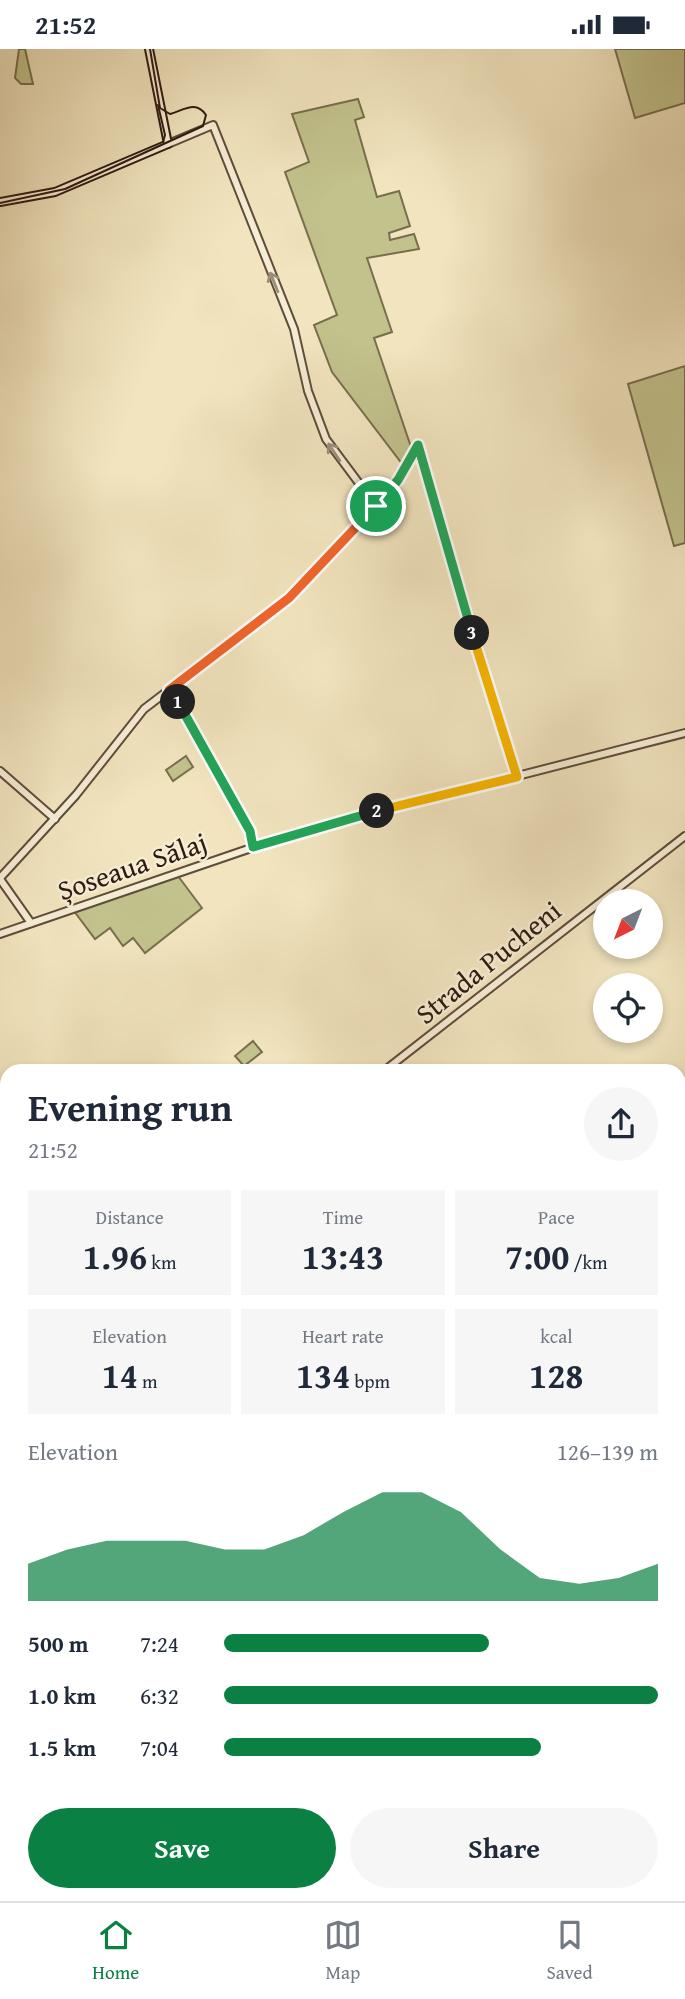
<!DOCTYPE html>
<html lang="en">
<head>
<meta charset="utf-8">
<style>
  :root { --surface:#fff; --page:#f6f6f7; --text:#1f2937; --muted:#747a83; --line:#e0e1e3; --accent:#0b8043 }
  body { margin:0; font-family:"Gentium Book Plus",serif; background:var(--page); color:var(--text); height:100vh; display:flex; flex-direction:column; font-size:26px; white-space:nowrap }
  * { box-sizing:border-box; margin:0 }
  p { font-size:23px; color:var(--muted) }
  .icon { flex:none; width:38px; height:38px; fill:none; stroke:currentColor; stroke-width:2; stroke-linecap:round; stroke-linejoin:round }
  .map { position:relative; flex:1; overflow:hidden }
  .details { position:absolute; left:0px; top:1015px; width:686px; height:838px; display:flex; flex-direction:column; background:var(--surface); border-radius:21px 21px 0 0; box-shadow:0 4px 10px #0003 }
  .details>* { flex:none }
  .needle { width:46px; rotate:222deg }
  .fabs { position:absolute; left:593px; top:840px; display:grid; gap:14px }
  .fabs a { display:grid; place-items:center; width:70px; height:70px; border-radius:50%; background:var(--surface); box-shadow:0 4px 10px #0003; font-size:35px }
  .pin { position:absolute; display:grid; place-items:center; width:60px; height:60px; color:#fff; margin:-30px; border:4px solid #fff; border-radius:50%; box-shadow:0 2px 7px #0007 }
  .km { position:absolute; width:35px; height:35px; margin:-18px; border-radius:50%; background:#222; color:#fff; font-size:19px; line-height:35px; text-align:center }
  .round { display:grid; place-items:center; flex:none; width:74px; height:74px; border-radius:37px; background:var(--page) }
  .summary { display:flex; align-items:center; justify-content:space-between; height:119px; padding:0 28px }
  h1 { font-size:38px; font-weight:700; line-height:52px }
  .metrics { display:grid; grid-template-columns:repeat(3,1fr); gap:10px; height:119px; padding:7px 28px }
  .metrics div { display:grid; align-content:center; border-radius:0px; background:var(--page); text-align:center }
  .metrics b { font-size:35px; font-weight:700 }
  .metrics small { font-size:19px; font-weight:400 }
  .metrics p { font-size:19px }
  .chart { height:196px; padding:14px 28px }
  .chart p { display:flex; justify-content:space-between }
  .chart svg { width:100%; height:126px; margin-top:7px; fill:var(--accent); opacity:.7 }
  .primary-button { display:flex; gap:14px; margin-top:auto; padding:14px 28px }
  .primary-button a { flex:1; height:80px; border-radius:42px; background:var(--accent); color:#fff; font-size:28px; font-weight:700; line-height:80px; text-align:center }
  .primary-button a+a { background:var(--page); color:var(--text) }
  ul { padding:0 28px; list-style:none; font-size:23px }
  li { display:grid; grid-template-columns:112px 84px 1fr; align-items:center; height:52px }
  li i { height:18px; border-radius:9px; background:var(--accent) }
  .status { display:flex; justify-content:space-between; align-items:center; height:49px; padding:0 35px; background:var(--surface); direction:ltr }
  .status svg { height:19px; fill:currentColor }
  .menu { display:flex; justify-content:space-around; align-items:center; height:98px; border-top:2px solid var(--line); background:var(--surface); font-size:19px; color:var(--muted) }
  .menu a { display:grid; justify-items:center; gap:4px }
  .menu .on { color:var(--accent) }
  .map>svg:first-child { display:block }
  .green { fill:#c2c28c; stroke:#786e4e; stroke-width:2 }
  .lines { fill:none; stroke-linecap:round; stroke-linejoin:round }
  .tertiary-casing { stroke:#5f4c3b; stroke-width:10 }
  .secondary-casing { stroke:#2e1a0f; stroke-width:10 }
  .primary-casing { stroke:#2e1a0f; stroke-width:10 }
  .tertiary { stroke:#f6edd5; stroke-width:6 }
  .secondary { stroke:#f6edd5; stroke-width:6 }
  .primary { stroke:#f1e4be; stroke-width:7 }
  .tram { stroke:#2e1a0f; stroke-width:2 }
  .oneway { stroke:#9c8e7c }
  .split-1-casing { stroke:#fff; stroke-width:14 }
  .split-2-casing { stroke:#fff; stroke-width:14 }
  .split-3-casing { stroke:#fff; stroke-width:14 }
  .split-4-casing { stroke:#fff; stroke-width:14 }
  .split-1 { stroke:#f0652b; stroke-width:9 }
  .split-2 { stroke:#22a559; stroke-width:9 }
  .split-3 { stroke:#f5b400; stroke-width:9 }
  .split-4 { stroke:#22a559; stroke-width:9 }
  .labels { text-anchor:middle; stroke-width:5; stroke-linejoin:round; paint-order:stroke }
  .street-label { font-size:28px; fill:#2e1a0f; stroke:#f6edd5 }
</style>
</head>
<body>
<div class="status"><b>21:52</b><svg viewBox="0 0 49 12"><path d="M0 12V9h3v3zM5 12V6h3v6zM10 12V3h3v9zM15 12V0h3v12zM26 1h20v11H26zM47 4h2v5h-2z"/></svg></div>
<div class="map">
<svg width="685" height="1852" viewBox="0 0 685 1852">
  <rect width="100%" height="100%" fill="#f1e4be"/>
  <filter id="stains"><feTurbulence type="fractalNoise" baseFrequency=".00286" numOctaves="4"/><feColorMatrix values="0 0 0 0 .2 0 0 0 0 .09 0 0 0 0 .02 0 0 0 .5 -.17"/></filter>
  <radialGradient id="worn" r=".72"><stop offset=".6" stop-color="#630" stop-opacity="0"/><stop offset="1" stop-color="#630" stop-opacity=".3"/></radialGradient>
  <g class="green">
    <path d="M19,0h6l8,35h-12l-6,-6z"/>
    <path d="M615,0h70v54l-50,15z"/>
    <path d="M358,50l6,18 -9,3 22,77 22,-6 11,35 -21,7 1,7 24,-6 5,15 -52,9 25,74 -18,6 37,109 -8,18 -71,-93 -18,-47 23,-10 -52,-143 24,-10 -17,-48z"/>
    <path d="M685,317v177l-11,3 -46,-162z"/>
    <path d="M186,707l7,11 -20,14 -7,-11z"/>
    <path d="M178,827l24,32 -57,45 -12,-15 -10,8 -13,-18 -15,11 -21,-28z"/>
    <path d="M253,992l9,11 -18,14 -9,-10z"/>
  </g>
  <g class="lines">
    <g class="tertiary-casing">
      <g id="tertiary">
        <path d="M168,95l45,-19 81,204 14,62 18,48 50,67"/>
        <path d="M418,396l99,332"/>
        <path d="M169,641l81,141 3,16"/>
        <path d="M0,722l55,48"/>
        <path d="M0,829l76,-83 68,-86 122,-93 40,-35 89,-97 23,-39"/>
        <path d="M0,830l31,44"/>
        <path d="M0,885l295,-101 390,-100"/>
        <path d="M384,1022l301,-235"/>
        <path d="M0,1331l7,-5"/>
        <path d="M679,1587l6,-2"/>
        <path d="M0,1658l7,-5"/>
      </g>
    </g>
    <g class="secondary-casing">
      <g id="secondary">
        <path d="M0,153l55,-10 113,-48 -19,-95"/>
        <path d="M679,1562l6,-6"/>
        <path d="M156,1852l11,-6"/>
      </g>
    </g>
    <g class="primary-casing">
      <g id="primary">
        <path d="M0,1508l7,1"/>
        <path d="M0,1517l7,1"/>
        <path d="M679,1669l6,1"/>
      </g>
    </g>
    <use href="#tertiary" class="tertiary"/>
    <use href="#secondary" class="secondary"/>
    <use href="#primary" class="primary"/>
    <g class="tram">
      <path d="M158,56l7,30 -2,7"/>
      <path d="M0,154l65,-14 138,-63 3,-11c-10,-15 -22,-5 -36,-1l-10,-6 -10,-59"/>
      <path d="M0,1513l7,2"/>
      <path d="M679,1675l6,1"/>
    </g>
  </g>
  <defs><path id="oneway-shaft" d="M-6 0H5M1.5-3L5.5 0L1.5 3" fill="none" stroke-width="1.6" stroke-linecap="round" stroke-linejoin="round" transform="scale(1.75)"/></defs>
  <g class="oneway">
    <use href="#oneway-shaft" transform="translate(274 233) rotate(-112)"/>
    <use href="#oneway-shaft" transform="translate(334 403) rotate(-124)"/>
  </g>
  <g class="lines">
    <g class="split-1-casing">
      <path id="split-1" d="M178,653l-9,-12 120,-92 87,-92"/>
    </g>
    <g class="split-2-casing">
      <path id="split-2" d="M178,653l72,129 3,16 124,-36"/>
    </g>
    <g class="split-3-casing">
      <path id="split-3" d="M377,762l140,-34 -45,-144"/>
    </g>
    <g class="split-4-casing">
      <path id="split-4" d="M376,457l22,-26 20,-35 54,188"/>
    </g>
    <use href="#split-1" class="split-1"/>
    <use href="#split-2" class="split-2"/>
    <use href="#split-3" class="split-3"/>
    <use href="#split-4" class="split-4"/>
  </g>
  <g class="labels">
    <g class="street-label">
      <text transform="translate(132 817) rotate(-19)" y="10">Șoseaua Sălaj</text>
      <text transform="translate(488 913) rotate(-39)" y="10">Strada Pucheni</text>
    </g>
  </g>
  <rect width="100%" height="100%" filter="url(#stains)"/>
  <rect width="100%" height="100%" fill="url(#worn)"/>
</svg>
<div class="fabs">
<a><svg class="needle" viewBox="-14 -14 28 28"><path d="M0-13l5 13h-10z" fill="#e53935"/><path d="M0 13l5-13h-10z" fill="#747a83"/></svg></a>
<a><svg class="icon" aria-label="locate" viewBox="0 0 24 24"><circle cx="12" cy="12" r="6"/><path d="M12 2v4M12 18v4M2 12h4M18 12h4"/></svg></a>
</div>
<div class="pin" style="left:376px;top:457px;background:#1e9e55"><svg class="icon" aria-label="arrive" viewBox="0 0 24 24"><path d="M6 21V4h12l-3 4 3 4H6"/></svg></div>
<b class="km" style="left:178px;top:653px">1</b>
<b class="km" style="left:377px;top:762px">2</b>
<b class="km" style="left:472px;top:584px">3</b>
<section class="details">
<div class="summary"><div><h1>Evening run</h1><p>21:52</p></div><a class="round"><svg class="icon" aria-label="share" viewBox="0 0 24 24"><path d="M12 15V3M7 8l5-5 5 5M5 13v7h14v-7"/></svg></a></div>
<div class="metrics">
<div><p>Distance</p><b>1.96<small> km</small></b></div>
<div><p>Time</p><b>13:43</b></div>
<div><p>Pace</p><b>7:00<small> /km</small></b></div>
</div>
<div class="metrics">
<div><p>Elevation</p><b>14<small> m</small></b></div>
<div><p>Heart rate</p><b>134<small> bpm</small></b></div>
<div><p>kcal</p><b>128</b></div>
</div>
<div class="chart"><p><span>Elevation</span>126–139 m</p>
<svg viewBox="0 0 160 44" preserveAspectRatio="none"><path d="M0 44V31L10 26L20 23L30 23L40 23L50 26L60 26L70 21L80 13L90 6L100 6L110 13L120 26L130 36L140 38L150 36L160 31V44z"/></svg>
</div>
<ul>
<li><b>500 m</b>7:24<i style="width:61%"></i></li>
<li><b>1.0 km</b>6:32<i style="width:100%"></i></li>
<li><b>1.5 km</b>7:04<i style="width:73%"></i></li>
</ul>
<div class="primary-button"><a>Save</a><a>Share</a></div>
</section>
</div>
<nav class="menu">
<a class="on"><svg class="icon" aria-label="home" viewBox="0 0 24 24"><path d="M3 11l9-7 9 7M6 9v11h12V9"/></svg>Home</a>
<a><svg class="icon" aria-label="map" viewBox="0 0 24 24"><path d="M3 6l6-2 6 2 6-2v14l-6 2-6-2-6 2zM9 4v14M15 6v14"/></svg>Map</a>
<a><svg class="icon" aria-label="saved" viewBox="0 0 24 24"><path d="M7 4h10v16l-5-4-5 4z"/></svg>Saved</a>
</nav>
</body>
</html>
